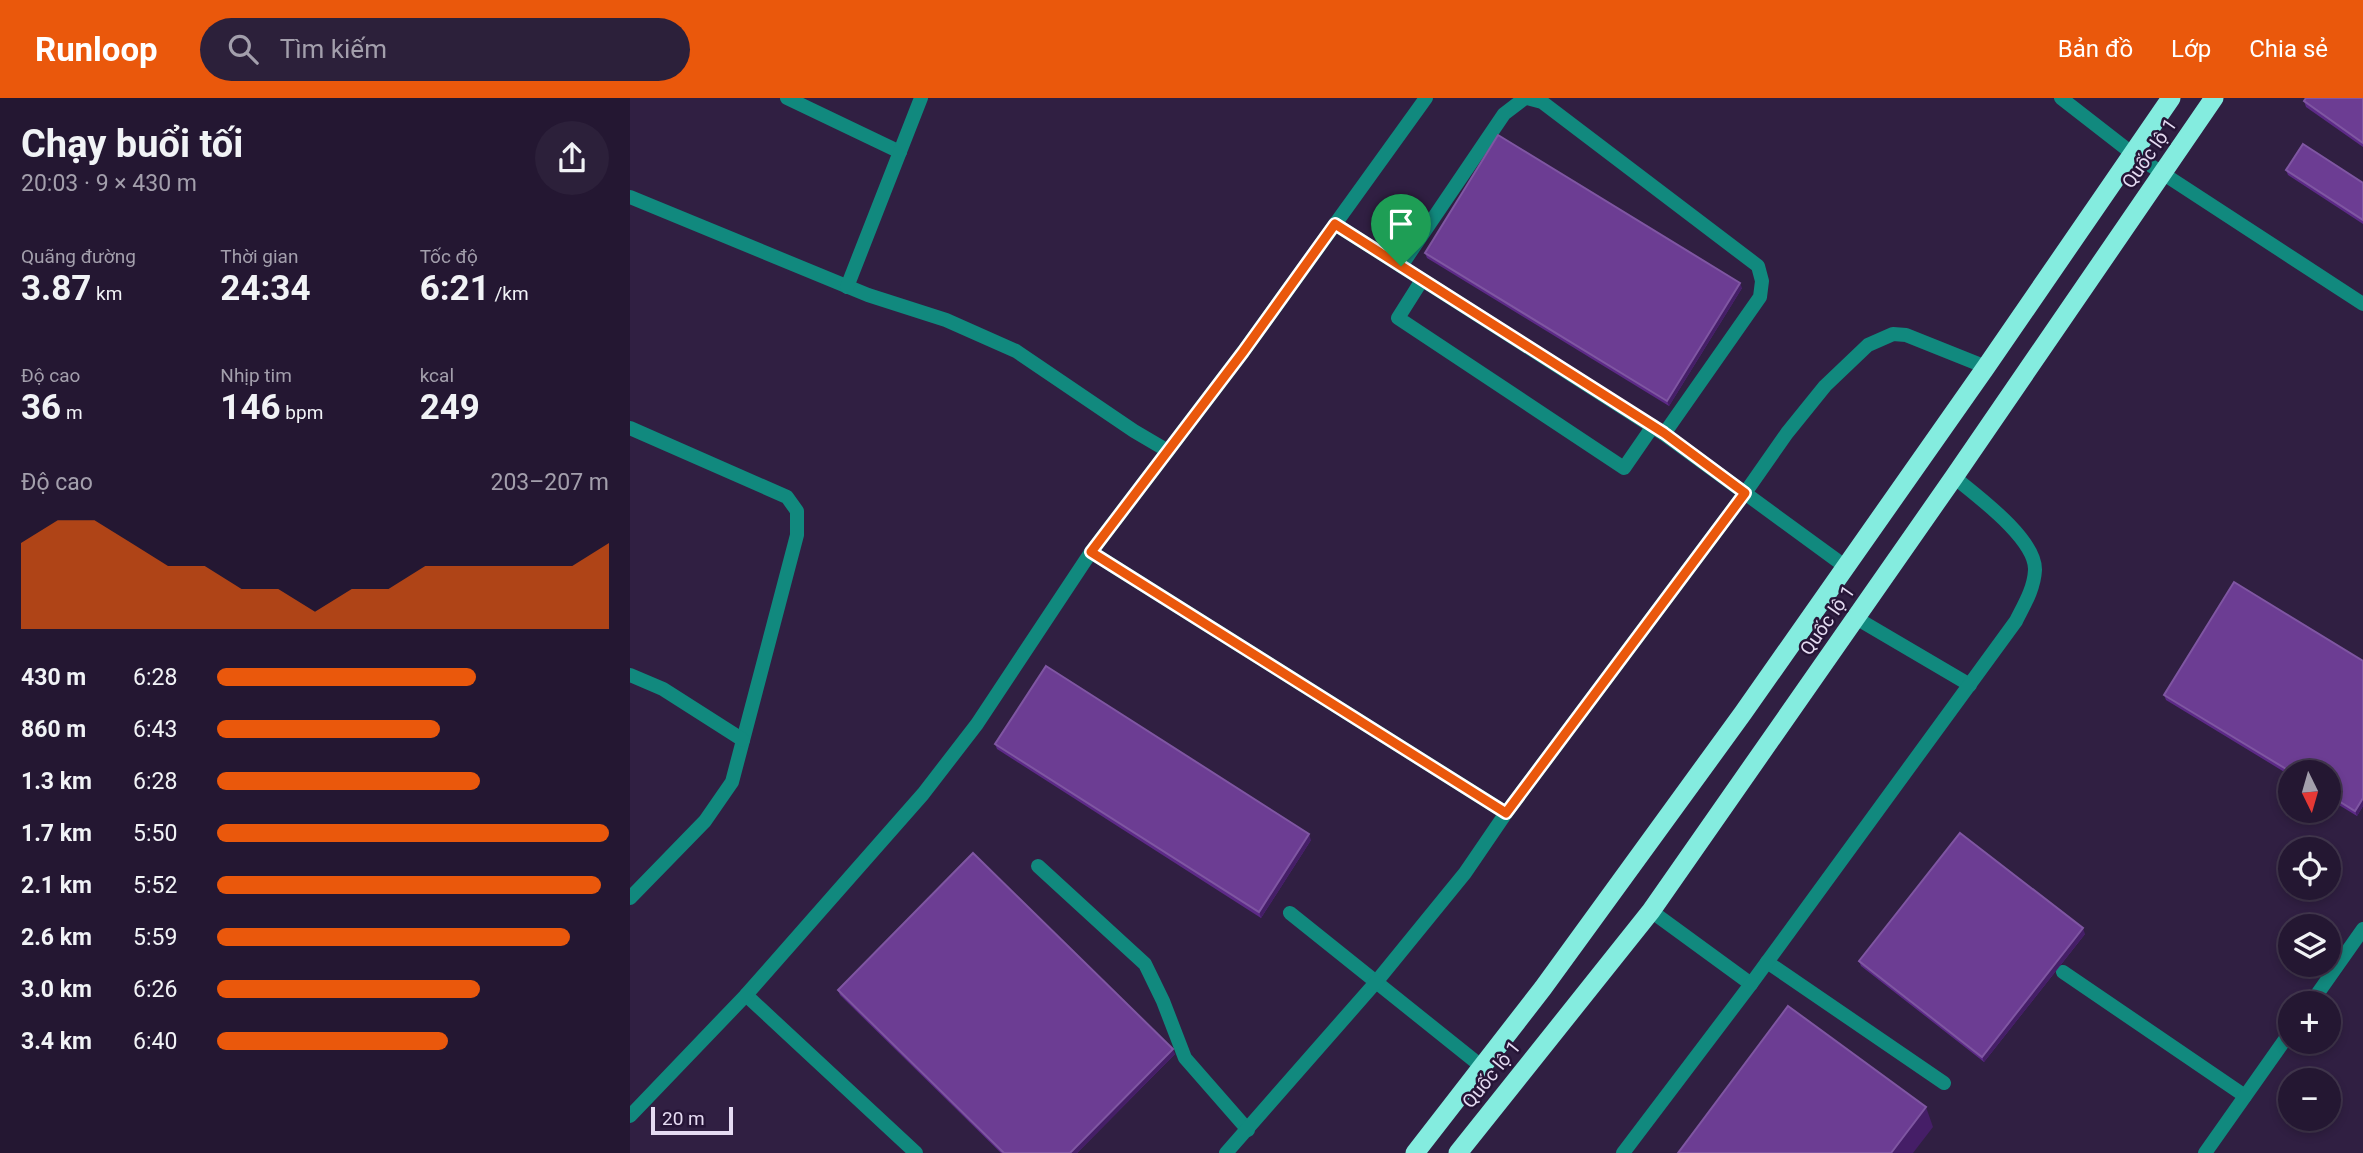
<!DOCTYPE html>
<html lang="vi">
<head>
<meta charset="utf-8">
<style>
  :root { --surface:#241732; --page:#2c203a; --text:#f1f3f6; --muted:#a39fac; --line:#41364d; --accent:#ea580c }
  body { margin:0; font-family:Roboto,sans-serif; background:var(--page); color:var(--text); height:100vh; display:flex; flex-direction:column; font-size:26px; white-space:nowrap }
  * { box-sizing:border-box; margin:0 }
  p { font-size:23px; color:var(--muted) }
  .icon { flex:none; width:38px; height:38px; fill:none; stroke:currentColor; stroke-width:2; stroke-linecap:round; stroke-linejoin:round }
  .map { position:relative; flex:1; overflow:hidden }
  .details { display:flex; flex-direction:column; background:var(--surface); width:630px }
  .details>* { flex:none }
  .needle { width:46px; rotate:175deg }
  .buttons { position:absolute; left:1648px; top:662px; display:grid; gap:14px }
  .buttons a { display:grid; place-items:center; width:63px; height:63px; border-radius:50%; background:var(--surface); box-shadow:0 4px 10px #0003,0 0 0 2px var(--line); font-size:35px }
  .scale { position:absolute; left:21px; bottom:18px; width:82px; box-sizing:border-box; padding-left:7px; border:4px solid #e5dbf2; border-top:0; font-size:19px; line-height:24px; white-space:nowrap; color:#e5dbf2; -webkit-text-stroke:5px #261537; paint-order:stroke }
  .pin { position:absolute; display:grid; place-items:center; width:60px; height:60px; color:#fff; margin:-72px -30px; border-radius:50% 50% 50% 0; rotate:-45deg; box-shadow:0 0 7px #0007 }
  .pin .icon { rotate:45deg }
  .round { display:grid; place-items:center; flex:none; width:74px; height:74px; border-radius:37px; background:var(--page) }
  .summary { display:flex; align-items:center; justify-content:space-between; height:119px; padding:0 21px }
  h1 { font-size:38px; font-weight:700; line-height:52px }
  .figures { display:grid; grid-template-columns:repeat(3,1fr); gap:10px; height:119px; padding:7px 21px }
  .figures div { display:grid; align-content:center }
  .figures b { font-size:35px; font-weight:700 }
  .figures small { font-size:19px; font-weight:400 }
  .figures p { font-size:19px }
  .chart { height:196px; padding:14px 21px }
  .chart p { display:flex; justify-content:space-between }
  .chart svg { width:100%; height:126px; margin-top:7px; fill:var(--accent); opacity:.7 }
  ul { padding:0 21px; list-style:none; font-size:23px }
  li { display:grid; grid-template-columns:112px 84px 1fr; align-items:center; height:52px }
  li i { height:18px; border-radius:9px; background:var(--accent) }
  header { display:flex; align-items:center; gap:42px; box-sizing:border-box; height:98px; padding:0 35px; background:var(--accent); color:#fff }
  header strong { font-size:33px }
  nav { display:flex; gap:38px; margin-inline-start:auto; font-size:24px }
  .search { width:490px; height:63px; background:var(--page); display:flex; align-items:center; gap:18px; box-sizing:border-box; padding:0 24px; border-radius:38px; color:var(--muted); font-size:26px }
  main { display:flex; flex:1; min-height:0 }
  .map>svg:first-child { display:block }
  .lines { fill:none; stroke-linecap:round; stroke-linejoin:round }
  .service { stroke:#11897e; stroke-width:14 }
  .minor { stroke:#11897e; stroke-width:14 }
  .trunk { stroke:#84ecdf; stroke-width:19 }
  .wall { fill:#5d2a88 }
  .shaded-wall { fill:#451e67 }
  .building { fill:#6c3d93; stroke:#7f56a2; stroke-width:2 }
  .route-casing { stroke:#fff; stroke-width:14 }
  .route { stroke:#ea580c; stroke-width:9 }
  .labels { text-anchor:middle; stroke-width:5; stroke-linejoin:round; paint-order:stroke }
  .street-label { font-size:19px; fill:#e5dbf2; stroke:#261537 }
</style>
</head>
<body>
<header>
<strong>Runloop</strong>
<div class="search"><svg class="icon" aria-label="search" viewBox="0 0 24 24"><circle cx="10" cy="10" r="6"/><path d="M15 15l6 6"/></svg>Tìm kiếm</div>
<nav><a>Bản đồ</a><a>Lớp</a><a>Chia sẻ</a></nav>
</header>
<main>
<section class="details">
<div class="summary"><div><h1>Chạy buổi tối</h1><p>20:03 · 9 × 430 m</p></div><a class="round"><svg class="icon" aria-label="share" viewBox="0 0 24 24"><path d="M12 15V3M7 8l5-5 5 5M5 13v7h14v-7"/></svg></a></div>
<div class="figures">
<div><p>Quãng đường</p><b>3.87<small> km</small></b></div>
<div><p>Thời gian</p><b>24:34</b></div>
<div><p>Tốc độ</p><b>6:21<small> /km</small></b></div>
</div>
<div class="figures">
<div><p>Độ cao</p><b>36<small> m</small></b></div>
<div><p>Nhịp tim</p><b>146<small> bpm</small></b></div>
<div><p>kcal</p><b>249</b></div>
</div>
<div class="chart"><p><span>Độ cao</span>203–207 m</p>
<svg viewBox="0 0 160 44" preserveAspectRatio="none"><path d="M0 44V14L10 6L20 6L30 14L40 22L50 22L60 30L70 30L80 38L90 30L100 30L110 22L120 22L130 22L140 22L150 22L160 14V44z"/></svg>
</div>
<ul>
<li><b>430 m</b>6:28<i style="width:66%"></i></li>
<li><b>860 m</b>6:43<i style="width:57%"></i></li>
<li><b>1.3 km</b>6:28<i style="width:67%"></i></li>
<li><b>1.7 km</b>5:50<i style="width:100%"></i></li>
<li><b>2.1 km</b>5:52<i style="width:98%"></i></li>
<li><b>2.6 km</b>5:59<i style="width:90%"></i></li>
<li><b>3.0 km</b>6:26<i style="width:67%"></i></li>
<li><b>3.4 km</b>6:40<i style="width:59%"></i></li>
</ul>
</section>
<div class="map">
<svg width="1733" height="1055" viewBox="0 0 1733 1055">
  <rect width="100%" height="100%" fill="#301f42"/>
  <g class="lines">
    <g class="service">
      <path d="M157,0l113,54"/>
      <path d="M897,0l15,4 216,164 4,15 -2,16 -96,137"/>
      <path d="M0,99l238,98 78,25 70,31 118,80 34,20"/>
      <path d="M705,126l329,210 182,133"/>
      <path d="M771,168l103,-152 21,-16"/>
      <path d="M792,182l-24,38 226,150 29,-42"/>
      <path d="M217,189l74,-189"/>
      <path d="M461,454l415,261"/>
      <path d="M408,768l107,98 18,37 22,57 63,72"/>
      <path d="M660,815l191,153"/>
      <path d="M1137,864l177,121"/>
      <path d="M1433,874l182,124"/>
      <path d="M116,897l170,158"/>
      <path d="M0,1018l116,-121 177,-201 54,-70 114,-172 152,-200 183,-254"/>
      <path d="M596,1055l151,-172 88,-108 41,-60 239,-320 42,-60 38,-47 43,-41 25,-11 13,1 80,32"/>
    </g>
    <g class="minor">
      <path d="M1431,0l72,56 230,150"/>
      <path d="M0,330l157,69 10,14v24l-65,247 -27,39 -75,77"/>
      <path d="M1226,520l114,67"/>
      <path d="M0,577l33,14 80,51"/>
      <path d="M1021,813l100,73"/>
      <path d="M1681,905l52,-74"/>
      <path d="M993,1055l128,-169 265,-363c8,-16 18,-32 19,-51 1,-31 -58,-74 -81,-93"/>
      <path d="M1575,1055l86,-122"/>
    </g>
    <g class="trunk">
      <path d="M785,1055l128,-165 200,-275 243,-346 185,-269"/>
      <path d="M828,1055l193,-242 303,-434 260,-379"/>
    </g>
  </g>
  <g class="wall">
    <path d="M1733,0v49l-57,-40 -2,-6z"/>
    <path d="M1656,72l77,13v41l-75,-49z"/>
    <path d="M795,155l317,35 -73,118 -242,-148z"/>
    <path d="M1733,563v145l-6,10 -28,-17v-27h-38v4l-125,-76 -2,-5z"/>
    <path d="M365,646l316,96 -50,78 -264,-169z"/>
    <path d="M1455,836l-101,128 -123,-96 -2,-5z"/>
    <path d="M208,892l337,64 -98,99h-76l-161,-158z"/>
  </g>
  <g class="shaded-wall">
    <path d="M1110,185l2,5 -73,118 -2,-5z"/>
    <path d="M1733,700v8l-6,10 -2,-5z"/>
    <path d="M679,736l2,6 -50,78 -2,-6z"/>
    <path d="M1453,830l2,6 -101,128 -2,-5z"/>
    <path d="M543,951l2,5 -98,99h-7z"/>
    <path d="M1296,1009l7,20 -20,26h-22z"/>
  </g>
  <g class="building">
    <path d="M1676,0h57v45l-59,-42z"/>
    <path d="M868,37l242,148 -73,118 -242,-148z"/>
    <path d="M1673,46l60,39v37l-77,-50z"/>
    <path d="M1604,484l129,79v137l-8,13 -26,-16v-23h-38l-127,-77z"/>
    <path d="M416,568l263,168 -50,78 -264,-168z"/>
    <path d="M1330,735l123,95 -101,129 -123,-96z"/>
    <path d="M343,755l200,196 -103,104h-66l-166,-163z"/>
    <path d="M1158,908l138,101 -35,46h-213z"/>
  </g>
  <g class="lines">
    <g class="route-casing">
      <path id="route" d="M705,126l329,209 81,60 -239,320 -415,-261 152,-200z"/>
    </g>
    <use href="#route" class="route"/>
  </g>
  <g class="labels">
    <g class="street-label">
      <text transform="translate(1519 55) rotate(-55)" y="7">Quốc lộ 1</text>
      <text transform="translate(1197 522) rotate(-55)" y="7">Quốc lộ 1</text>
      <text transform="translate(861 976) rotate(-51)" y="7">Quốc lộ 1</text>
    </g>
  </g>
</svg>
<div class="buttons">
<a><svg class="needle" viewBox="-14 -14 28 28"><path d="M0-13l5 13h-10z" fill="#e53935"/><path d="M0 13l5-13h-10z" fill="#a39fac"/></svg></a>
<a><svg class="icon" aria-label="locate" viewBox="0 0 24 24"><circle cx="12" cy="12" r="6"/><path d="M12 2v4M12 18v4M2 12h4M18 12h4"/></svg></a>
<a><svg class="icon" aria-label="layers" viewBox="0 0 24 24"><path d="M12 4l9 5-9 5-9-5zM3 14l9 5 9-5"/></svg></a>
<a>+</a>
<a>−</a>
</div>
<div class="scale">20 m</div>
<div class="pin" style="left:771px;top:168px;background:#1e9e55"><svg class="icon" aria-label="arrive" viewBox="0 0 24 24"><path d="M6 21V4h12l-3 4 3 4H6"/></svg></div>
</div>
</main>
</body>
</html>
